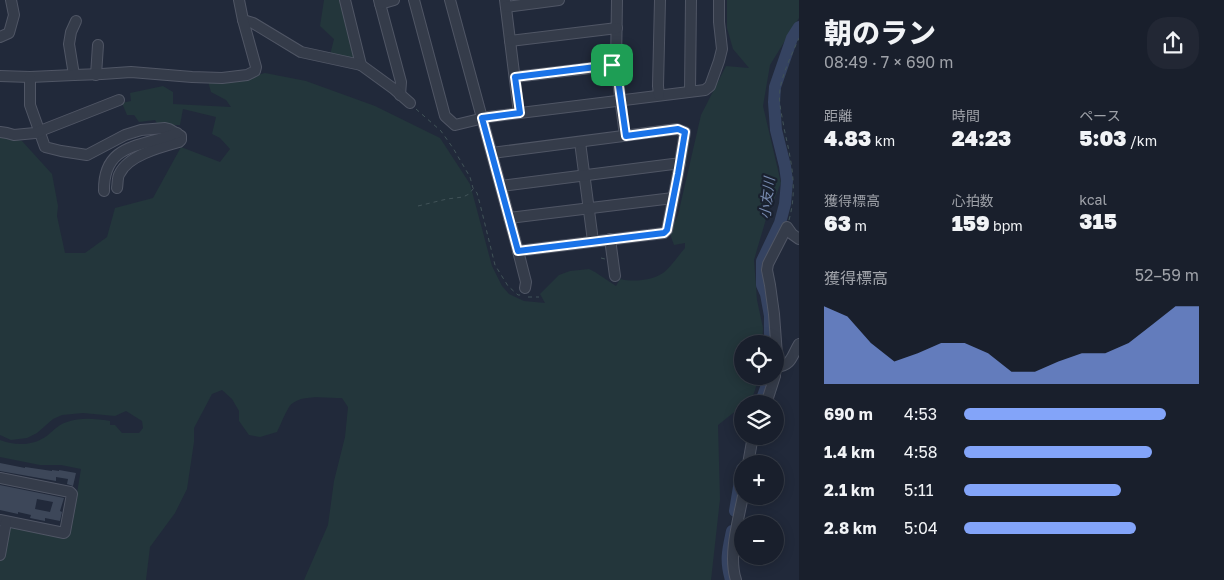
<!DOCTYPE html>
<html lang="ja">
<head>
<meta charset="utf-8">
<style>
  :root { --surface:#191f2c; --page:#222734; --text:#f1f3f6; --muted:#9fa2a9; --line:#373d48; --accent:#83a4f9 }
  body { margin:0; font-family:"Golos Text","Noto Sans JP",sans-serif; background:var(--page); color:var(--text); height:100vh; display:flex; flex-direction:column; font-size:19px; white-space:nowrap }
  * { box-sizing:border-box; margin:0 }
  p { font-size:16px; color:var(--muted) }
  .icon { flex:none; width:28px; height:28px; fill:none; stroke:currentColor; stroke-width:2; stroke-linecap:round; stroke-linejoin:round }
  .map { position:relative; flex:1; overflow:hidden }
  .side { display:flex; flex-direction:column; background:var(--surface); width:425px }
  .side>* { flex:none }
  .tools { position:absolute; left:734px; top:335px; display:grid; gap:10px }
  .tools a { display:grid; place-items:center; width:50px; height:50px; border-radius:50%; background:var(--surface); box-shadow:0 2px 12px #0003,0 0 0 1px var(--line); font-size:25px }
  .pin { position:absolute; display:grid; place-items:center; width:42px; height:42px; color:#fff; margin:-21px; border-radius:10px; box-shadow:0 2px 8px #0006 }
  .round { display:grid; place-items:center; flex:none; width:52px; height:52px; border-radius:20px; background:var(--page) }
  .head { display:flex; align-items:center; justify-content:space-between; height:85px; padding:0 25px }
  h1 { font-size:28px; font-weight:800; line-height:38px }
  .stats { display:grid; grid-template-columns:repeat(3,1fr); gap:8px; height:85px; padding:5px 25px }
  .stats div { display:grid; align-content:center }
  .stats b { font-size:21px; font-weight:800 }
  .stats small { font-size:14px; font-weight:400 }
  .stats p { font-size:14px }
  .chart { height:140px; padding:10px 25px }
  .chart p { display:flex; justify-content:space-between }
  .chart svg { width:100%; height:90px; margin-top:5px; fill:var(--accent); opacity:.7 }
  ul { padding:0 25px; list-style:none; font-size:16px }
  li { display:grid; grid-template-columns:80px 60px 1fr; align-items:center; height:38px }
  li i { height:12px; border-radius:6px; background:var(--accent) }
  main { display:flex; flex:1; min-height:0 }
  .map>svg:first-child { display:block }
  .green { fill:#23363b }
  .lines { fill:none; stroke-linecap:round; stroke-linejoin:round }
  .river { stroke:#354361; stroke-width:12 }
  .building { fill:#3d4759; fill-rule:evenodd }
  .minor-casing { stroke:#505665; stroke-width:12 }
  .path { stroke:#415358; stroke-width:1; stroke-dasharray:4 4; stroke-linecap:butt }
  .minor { stroke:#353c4a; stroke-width:10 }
  .route-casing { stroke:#fff; stroke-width:10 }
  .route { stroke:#1a73e8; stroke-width:6 }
  .labels { text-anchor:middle; stroke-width:4.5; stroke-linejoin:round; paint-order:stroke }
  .water-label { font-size:14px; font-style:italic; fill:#778aaf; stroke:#1a212f }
</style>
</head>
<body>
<main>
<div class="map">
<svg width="799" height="580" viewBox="0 0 799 580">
  <rect width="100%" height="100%" fill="#21293a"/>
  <g class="green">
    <path d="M324,0h17l15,59 -26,-4 4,-16 -14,-13z"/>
    <path d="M727,0h72v18l-29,47 -7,41 18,77 -15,36 -12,41 3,40 6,28 -1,16h-20v32h16v3c-3,11 -4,21 -16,25v2l-24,19 2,74 -9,81h-407l24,-55 6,-44 11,-44 3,-30 -6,-9c-15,0 -44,-5 -53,9 -5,8 -8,17 -12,25l-17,5 -11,-2 -10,-14v-10l-7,-12 -10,-9 -10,4 -18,34v14l-7,47 -12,24 -25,34 -4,33h-146v-24l9,-30 58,11 7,-26 7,-42 -20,-4h-21l-40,-8v-17c16,6 34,6 48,-5 6,-5 11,-11 19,-13 14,-5 29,-3 43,-1v4h5l7,8h17l4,-5 -1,-7 -16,-10 -11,5 -32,-3 -21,2 -9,4 -16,14 -10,5 -16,2 -11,-5v-301c8,2 14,6 22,7l30,33 6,32 -1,10 8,37h20l22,-16 8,-29 38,-10 28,-51 39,15 10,-13 -10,-11 -8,-4 4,-17 -33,-8 -3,16h-22l-3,-5 -16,2 -5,-7h-7l-5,-12 9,-2 -1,-8 33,-7 10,6v12l58,3 -5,-7 -15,-8 -2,-7v-5l33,-1 23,-6 41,8 69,25 65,32 30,46 22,82 10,20 7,8 15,7 21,2 -5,-9 19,-19 11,-4 19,-2 6,3 21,14 4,-7c13,3 31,2 43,-6 8,-6 15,-17 22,-25v-5l-11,2 -4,-11 8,-19 23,-100 25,-49 23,2 -16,-19 -6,-21z"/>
  </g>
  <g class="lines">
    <g class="river">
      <path d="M770,344v-28l-4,-22 -4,-9v-24l18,-38 5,-19 2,-23 -2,-15 -9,-36 -2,-28 1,-15 17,-49 7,-11"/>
      <path d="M760,404l7,-19 1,-9"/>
      <path d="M735,511l7,-42"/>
      <path d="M731,580c-6,-20 -3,-30 1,-49"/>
    </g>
  </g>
  <g class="building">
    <path d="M0,463l25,5v-1l27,4v-1l7,1v-1l17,3 -3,13 -6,-2 1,-5 -12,-2v4l-56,-10z"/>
    <path d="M0,485l64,13 -4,13 2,1 -2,9 -15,-3v3l-15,-3 1,-3 -13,-3v2l-18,-4zM37,499l16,3 -3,10 -15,-3z"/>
  </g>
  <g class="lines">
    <g class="minor-casing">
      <g id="minor">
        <path d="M345,0l16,65"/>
        <path d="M379,0l22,82 -1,13"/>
        <path d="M414,0l31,116 10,9 33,-8 217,-27 5,-4 9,-25 3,-12 -3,-27v-22"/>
        <path d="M450,0l67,247 9,35 -1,6"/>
        <path d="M505,0l14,113"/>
        <path d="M617,0l-1,65 9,71"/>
        <path d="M380,4l14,-4"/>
        <path d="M506,7l53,-7"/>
        <path d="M243,20l10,3 48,29 60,13 33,24 16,14"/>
        <path d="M0,37l9,-4 5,-18 -3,-15"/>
        <path d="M510,41l107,-13"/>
        <path d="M74,75l-5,-31 2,-12 5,-11"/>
        <path d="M96,75l2,-30"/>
        <path d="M0,76l30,1 44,-2 28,-1 29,-2 61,5 30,1 25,-3 8,-4 1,-4 -13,-47 -4,-20"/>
        <path d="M30,77v28l15,42 16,4 26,4 38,-20 16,-5 24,-2 4,1 12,7v4l-2,2c-18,5 -50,13 -59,31 -3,4 -2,10 -3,15"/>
        <path d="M515,77l101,-12"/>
        <path d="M690,91l1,-91"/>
        <path d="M659,95l-1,-9 2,-86"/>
        <path d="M0,132l7,1 7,2 21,-2 84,-33"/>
        <path d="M580,142l13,99"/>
        <path d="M492,153l185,-24 8,3 -7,42 -11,56 -3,3 -146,18"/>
        <path d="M501,186l172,-22h7"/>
        <path d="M104,191c-1,-49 39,-44 73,-58"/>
        <path d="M509,218l164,-20"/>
        <path d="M610,239l5,37"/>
        <path d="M776,367c16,-1 16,-12 23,-23"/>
        <path d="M775,375l2,-20 -3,-41 -4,-29 -3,-15 1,-6 19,-37 5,7 7,5"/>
        <path d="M766,404l9,-28"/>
        <path d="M748,464l5,-28"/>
        <path d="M0,478l70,14 2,2 -7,38 -1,1 -64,-13"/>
        <path d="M0,555l6,-33"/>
        <path d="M736,580c-8,-24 2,-59 7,-84"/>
      </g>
    </g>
    <g class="path">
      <path d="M416,109l25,22 12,17 17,29 3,11 4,5 3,11 15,61 13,21 10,9h3"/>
      <path d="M418,206l29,-7 16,-2 6,-3 4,-5"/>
      <path d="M789,220c9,-32 2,-60 -5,-92 -2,-13 -6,-26 -4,-39 3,-17 12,-35 19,-51"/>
      <path d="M601,258l4,1"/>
      <path d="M528,297h11"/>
    </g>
    <use href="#minor" class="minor"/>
  </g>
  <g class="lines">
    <g class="route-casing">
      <path id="route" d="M612,65h4l10,71 52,-7 7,3 -7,42 -11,56 -3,3 -146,18 -36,-133 38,-5 -5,-36z"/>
    </g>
    <use href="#route" class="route"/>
  </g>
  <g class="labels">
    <g class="water-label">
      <text transform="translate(767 198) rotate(-83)" y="5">小友川</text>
    </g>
  </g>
</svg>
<div class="tools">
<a><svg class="icon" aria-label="locate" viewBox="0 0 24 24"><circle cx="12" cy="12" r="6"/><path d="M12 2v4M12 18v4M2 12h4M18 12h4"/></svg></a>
<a><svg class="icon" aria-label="layers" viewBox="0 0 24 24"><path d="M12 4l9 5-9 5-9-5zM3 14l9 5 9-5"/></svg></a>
<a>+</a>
<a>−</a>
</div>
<div class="pin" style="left:612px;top:65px;background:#1e9e55"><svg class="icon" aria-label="arrive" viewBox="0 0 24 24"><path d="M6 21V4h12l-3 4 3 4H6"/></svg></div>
</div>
<section class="side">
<div class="head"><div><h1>朝のラン</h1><p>08:49 · 7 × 690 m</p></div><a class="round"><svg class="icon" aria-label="share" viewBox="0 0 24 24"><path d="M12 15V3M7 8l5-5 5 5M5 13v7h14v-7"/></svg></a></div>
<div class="stats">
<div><p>距離</p><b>4.83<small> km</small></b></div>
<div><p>時間</p><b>24:23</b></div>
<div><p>ペース</p><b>5:03<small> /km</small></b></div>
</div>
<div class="stats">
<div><p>獲得標高</p><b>63<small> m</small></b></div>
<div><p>心拍数</p><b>159<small> bpm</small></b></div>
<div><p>kcal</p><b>315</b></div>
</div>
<div class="chart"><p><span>獲得標高</span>52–59 m</p>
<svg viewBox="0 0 160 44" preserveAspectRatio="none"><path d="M0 44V6L10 11L20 24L30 33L40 29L50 24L60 24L70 29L80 38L90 38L100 33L110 29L120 29L130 24L140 15L150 6L160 6V44z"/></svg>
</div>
<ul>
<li><b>690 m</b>4:53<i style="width:86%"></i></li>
<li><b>1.4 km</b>4:58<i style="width:80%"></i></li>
<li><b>2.1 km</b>5:11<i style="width:67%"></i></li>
<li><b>2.8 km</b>5:04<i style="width:73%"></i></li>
</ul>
</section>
</main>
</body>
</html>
